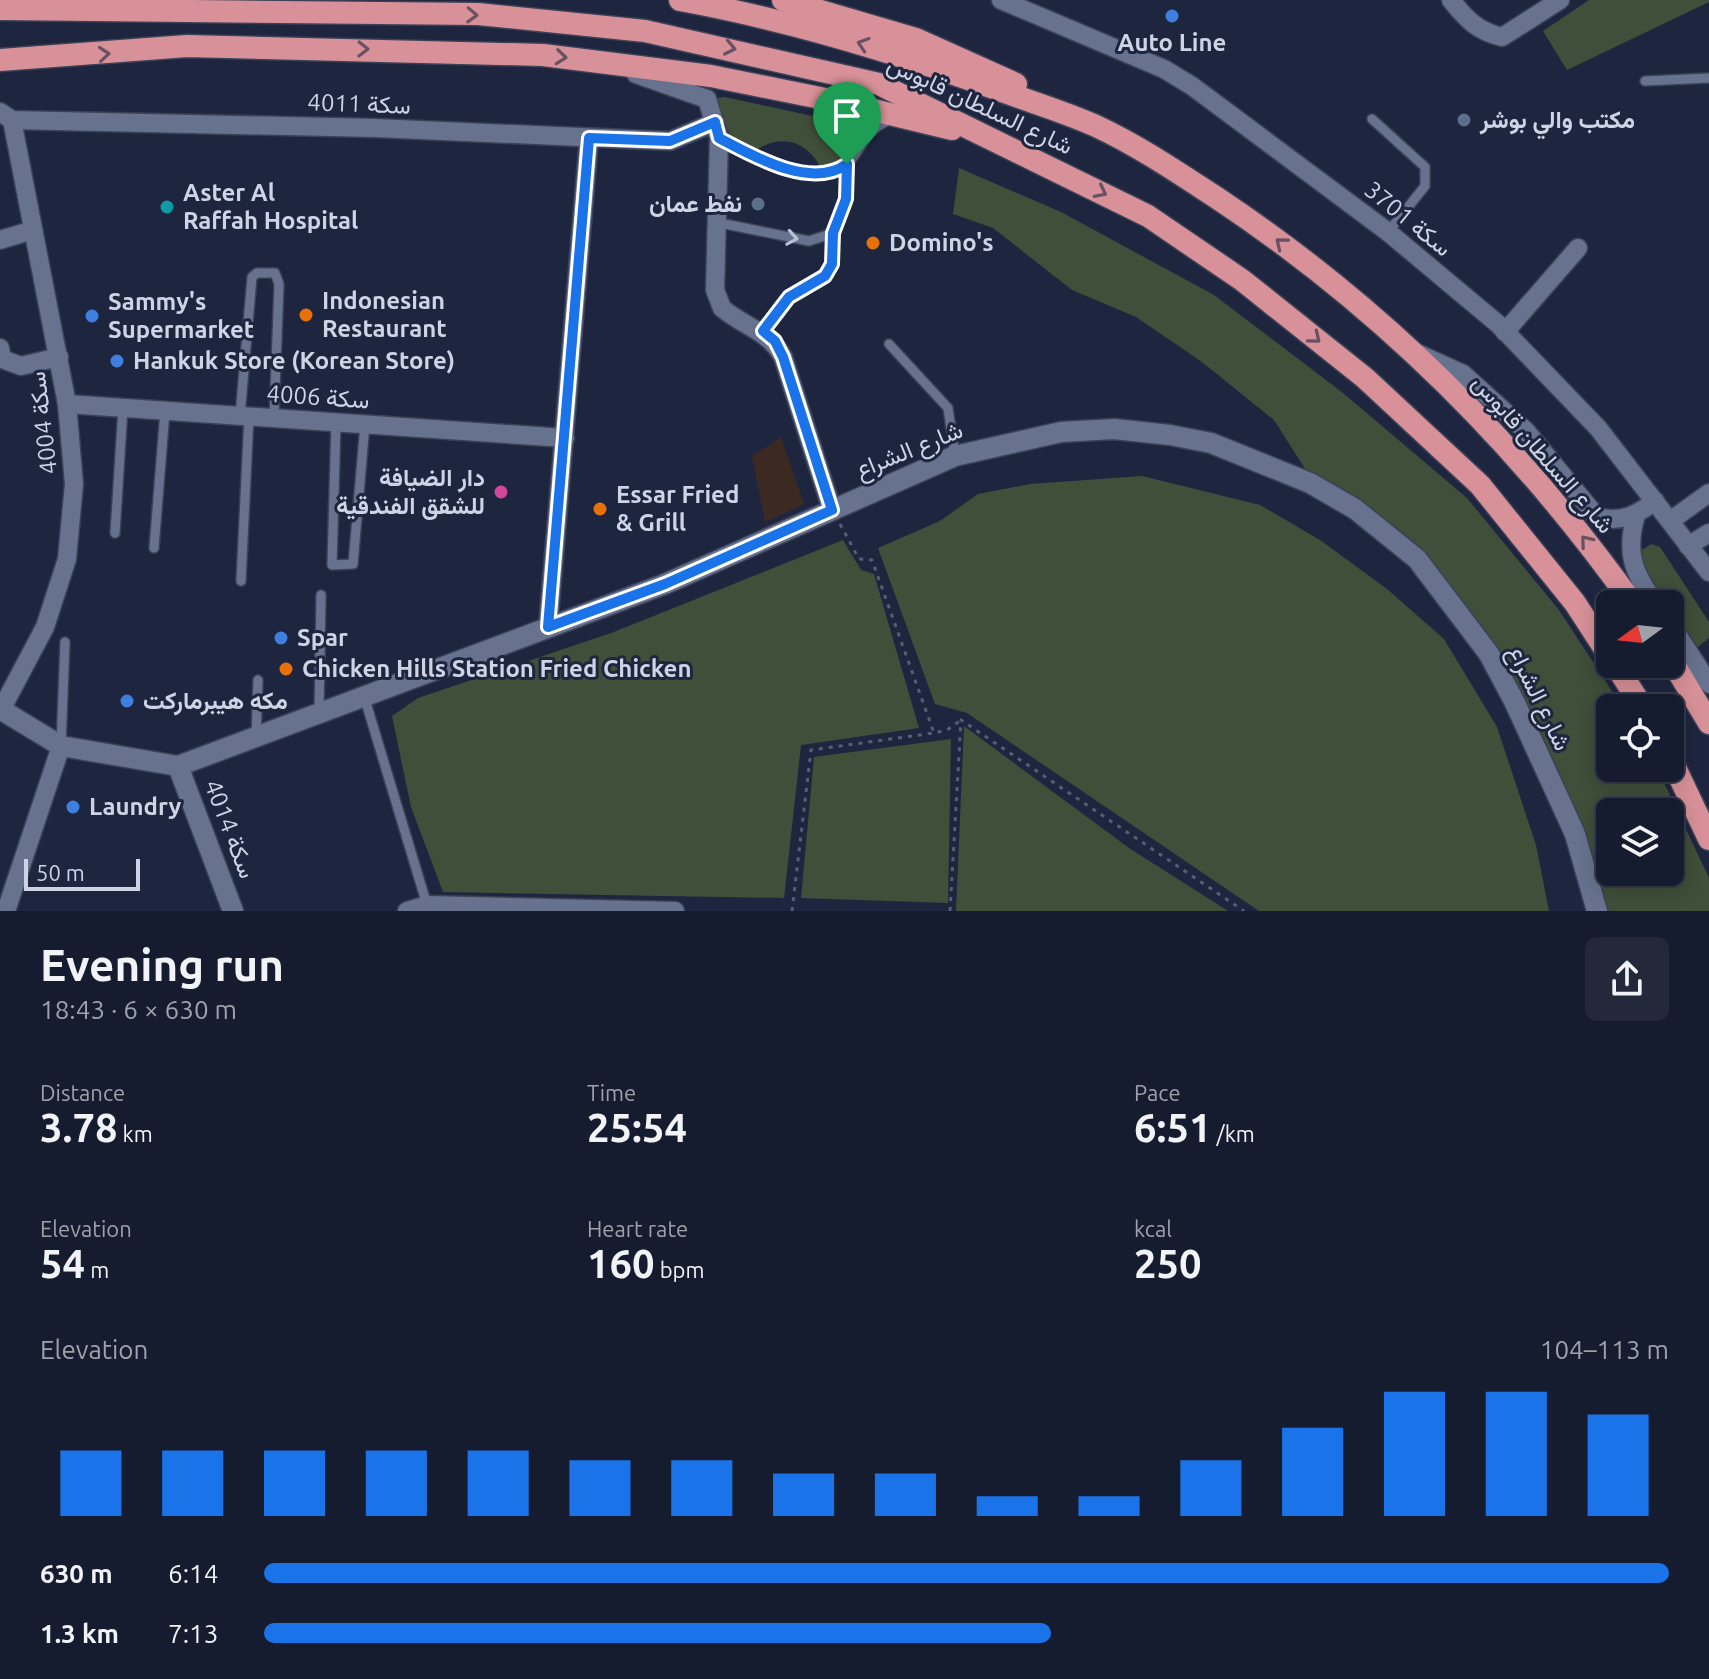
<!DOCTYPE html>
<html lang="en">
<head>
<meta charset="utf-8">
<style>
  :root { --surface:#161c2f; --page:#23293b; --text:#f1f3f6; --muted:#9ea1aa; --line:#353a4b; --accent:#1a73e8 }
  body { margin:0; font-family:Ubuntu,Vazirmatn,sans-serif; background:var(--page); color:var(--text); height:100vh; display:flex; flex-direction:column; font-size:30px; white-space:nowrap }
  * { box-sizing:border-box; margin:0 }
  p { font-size:26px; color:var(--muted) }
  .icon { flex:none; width:44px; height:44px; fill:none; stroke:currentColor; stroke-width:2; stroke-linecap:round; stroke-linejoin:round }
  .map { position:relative; height:911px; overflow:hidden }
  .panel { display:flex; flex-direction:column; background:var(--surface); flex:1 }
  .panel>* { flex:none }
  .needle { width:52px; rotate:255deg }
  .tools { position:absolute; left:1596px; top:590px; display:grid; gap:16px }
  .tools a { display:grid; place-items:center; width:88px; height:88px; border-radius:12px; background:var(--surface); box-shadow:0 4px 20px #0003,0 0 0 2px var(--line); font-size:40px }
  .scale { position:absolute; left:24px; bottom:20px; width:116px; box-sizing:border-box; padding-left:8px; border:4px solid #ced4e5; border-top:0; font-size:22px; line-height:28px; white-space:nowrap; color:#ced4e5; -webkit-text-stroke:6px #1e263f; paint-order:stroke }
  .pin { position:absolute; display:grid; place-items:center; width:68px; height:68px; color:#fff; margin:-82px -34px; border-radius:50% 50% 50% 0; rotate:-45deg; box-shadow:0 0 8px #0007 }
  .pin .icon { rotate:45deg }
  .round { display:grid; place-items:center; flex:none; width:84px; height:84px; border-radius:12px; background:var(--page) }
  .overview { display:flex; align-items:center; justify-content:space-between; height:136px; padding:0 40px }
  h1 { font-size:44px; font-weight:700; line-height:60px }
  .stats { display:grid; grid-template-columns:repeat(3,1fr); gap:12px; height:136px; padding:8px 40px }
  .stats div { display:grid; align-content:center }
  .stats b { font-size:40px; font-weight:700 }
  .stats small { font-size:22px; font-weight:400 }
  .stats p { font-size:22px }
  .chart { height:224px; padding:16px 40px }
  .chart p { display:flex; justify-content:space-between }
  .chart svg { width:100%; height:144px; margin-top:8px; stroke:var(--accent); stroke-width:6 }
  ul { padding:0 40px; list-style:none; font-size:26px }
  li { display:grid; grid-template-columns:128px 96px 1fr; align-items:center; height:60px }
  li i { height:20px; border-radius:10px; background:var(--accent) }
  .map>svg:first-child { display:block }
  .commercial { fill:#3c2a22 }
  .green { fill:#3f4f39; fill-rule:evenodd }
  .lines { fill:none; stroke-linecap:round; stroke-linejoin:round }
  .service-casing { stroke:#3b4157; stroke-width:12 }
  .minor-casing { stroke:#3b4157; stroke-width:21 }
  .tertiary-casing { stroke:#3b4157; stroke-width:23 }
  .trunk-casing { stroke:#3b4157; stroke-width:25 }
  .path { stroke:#575e74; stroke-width:3; stroke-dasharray:4 6; stroke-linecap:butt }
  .service { stroke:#67728f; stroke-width:9 }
  .minor { stroke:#67728f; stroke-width:18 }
  .tertiary { stroke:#67728f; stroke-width:20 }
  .trunk { stroke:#d89198; stroke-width:22 }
  .oneway { stroke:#685163 }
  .oneway2 { stroke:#b9c0d4 }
  .route-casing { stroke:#fff; stroke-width:16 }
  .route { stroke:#1a73e8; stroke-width:10 }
  .shop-dot { fill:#3f7fe0; stroke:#1e263f; stroke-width:3 }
  .service-dot { fill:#5c6f8a; stroke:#1e263f; stroke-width:3 }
  .culture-dot { fill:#0f9aa8; stroke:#1e263f; stroke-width:3 }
  .food-dot { fill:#e8710a; stroke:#1e263f; stroke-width:3 }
  .hotel-dot { fill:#d1479c; stroke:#1e263f; stroke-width:3 }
  .labels { text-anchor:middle; stroke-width:6; stroke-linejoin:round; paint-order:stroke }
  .poi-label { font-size:24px; font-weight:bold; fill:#ced4e5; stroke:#1e263f; text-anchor:start }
  .street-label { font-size:24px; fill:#ced4e5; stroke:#1e263f }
</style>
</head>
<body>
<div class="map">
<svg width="1709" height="911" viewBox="0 0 1709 911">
  <rect width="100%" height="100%" fill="#1e263f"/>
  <path class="commercial" d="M781,437l23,67 -39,18 -13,-66z"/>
  <g class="green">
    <path d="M1589,0h120v2l-142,68 -24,-39z"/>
    <path d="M725,97l138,30 -18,21 -8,18 -14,6c-14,-30 -40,-40 -68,-21l-24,-12 -15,-41z"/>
    <path d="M959,168l102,44 153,83 129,98 124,105 92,112 64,98h-13v60h47l52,110v33h-106l-150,-317 -142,-116 -37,-58 -72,-58 -66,-45 -64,-27 -79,-62 -40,-14zM1610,812h60v60h-60z"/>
    <path d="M1142,476l118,29 60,35 67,49 57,50 53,88 39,118 13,66h-290l-292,-198 -32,-9 -57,-156 62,-27 38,-27 52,-10z"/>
    <path d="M843,540l18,30 13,4 45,154 -118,17 -17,153 -341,-6 -32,-85 -19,-91 26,-18 193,-65z"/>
    <path d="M1651,544l9,3 49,75v16l-15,12 -24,-38v-8h-5l-23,-37v-17z"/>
    <path d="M964,726l165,122 99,63h-272z"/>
    <path d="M951,739l-3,164 -147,-5 13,-141z"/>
  </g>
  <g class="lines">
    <g class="service-casing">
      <g id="service">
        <path d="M1645,81l64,-3"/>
        <path d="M1372,119l53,48v19l-37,46"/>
        <path d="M719,138c28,15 98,53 126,28 20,-18 16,-35 47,-47"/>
        <path d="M715,222l94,19 24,-8 13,-34 1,-35"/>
        <path d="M763,331c8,-12 15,-26 27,-35 36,-28 40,-10 43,-63"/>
        <path d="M889,344l59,64 7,48"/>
        <path d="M240,416l12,-139 5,-4h18l4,11 -5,134"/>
        <path d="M336,422l-4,143 21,-1 12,-140"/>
        <path d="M115,533l8,-125"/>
        <path d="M154,548l11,-137"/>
        <path d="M241,581l8,-165"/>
        <path d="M364,696l63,209"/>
        <path d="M319,713l2,-118"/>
        <path d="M256,737l2,-57"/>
        <path d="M61,746l4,-104"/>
      </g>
    </g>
    <g class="minor-casing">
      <g id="minor">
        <path d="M1001,0l163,69 28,17 196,146 110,92 100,104 111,144"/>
        <path d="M1451,0c15,19 26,31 51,37l58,-37"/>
        <path d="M636,74l71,25 12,39 -4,152 7,18c22,19 46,22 61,49l49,153"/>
        <path d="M0,112l12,8 363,8 295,13 45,-19"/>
        <path d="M0,240l33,-10"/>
        <path d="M1505,332l73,-84"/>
        <path d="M0,348l2,11 19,7 38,-9"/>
        <path d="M1419,354l44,20 63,57 71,86c24,6 40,-2 58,-16"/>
        <path d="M67,404l498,34"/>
        <path d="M1636,515c-11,37 -3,58 20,89"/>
        <path d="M1670,521l39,-28"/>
        <path d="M1688,546l21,-13"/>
        <path d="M1670,623l39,61"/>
        <path d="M548,627l41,-489"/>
        <path d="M1,710l44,-83 22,-68 7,-75 -7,-80 -55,-284"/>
        <path d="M6,911l55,-165"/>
        <path d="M407,911l20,-6 248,6"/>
      </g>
    </g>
    <g class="tertiary-casing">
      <g id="tertiary">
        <path d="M0,709l61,37 117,20 487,-182 290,-128 106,-24 53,-3 56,6 41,8 99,40 45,26 62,50 72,95 26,49 60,131 22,77"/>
        <path d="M178,766l55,145"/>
      </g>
    </g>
    <g class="trunk-casing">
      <g id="trunk">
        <path d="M680,0c109,20 215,52 319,90 32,12 66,22 97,36 43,20 84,48 124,74 162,108 300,246 413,404"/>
        <path d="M783,0l133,39 100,45"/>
        <path d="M0,9l478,5 167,17 234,53 269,132 94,64 123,98 115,107 95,118 35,54"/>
        <path d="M0,60l187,-14 356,9 168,21 129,26 112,27"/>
        <path d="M1670,658l39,65"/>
        <path d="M1615,664l28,44"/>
        <path d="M1670,757l39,82"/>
      </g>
    </g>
    <g class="path">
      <path d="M840,524l19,35 13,1 62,173"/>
      <path d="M792,911l19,-161 123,-17 13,-3 14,-10"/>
      <path d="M950,911l11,-191 283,191"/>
    </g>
    <use href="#service" class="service"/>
    <use href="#minor" class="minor"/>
    <use href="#tertiary" class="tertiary"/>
    <use href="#trunk" class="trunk"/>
  </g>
  <defs><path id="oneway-chevron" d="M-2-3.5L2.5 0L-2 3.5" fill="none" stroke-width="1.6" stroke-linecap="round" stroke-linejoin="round" transform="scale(2)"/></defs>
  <g class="oneway">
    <use href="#oneway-chevron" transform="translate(472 15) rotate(2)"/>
    <use href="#oneway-chevron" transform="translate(863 44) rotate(-162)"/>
    <use href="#oneway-chevron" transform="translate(730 48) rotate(12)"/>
    <use href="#oneway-chevron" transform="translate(363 49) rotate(1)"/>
    <use href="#oneway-chevron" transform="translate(104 54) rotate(-5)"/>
    <use href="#oneway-chevron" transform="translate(561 57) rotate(6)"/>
    <use href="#oneway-chevron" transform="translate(1101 192) rotate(27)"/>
    <use href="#oneway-chevron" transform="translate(1281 243) rotate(-141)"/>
    <use href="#oneway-chevron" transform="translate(1315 338) rotate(39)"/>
    <use href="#oneway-chevron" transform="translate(1586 541) rotate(-130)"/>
  </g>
  <use class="oneway2" href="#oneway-chevron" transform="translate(792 238) rotate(10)"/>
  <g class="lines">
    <g class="route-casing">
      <path id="route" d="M715,122l4,16c34,18 92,52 128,26l-1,35 -13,34 -1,31 -7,12 -36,21 -26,34 12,10 8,16 49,153 -167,74 -117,43 41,-489 81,3z"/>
    </g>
    <use href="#route" class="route"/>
  </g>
  <g class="shop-dot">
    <circle cx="1172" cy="16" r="8"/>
    <circle cx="92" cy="316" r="8"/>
    <circle cx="117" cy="361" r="8"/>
    <circle cx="281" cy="638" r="8"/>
    <circle cx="127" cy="701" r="8"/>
    <circle cx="73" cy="807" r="8"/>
  </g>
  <g class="service-dot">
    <circle cx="1464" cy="120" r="8"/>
    <circle cx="758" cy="204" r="8"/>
  </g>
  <circle class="culture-dot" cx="167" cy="207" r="8"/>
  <g class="food-dot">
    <circle cx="873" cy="243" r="8"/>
    <circle cx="306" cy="315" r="8"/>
    <circle cx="600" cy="509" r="8"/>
    <circle cx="286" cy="669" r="8"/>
  </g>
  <circle class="hotel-dot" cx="501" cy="492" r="8"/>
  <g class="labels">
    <g class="poi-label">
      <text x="1172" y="51" text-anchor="middle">Auto Line</text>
      <text x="1480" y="128">مكتب والي بوشر</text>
      <text x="183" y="201">Aster Al<tspan x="183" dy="28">Raffah Hospital</tspan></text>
      <text x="742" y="212" text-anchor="end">نفط عمان</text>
      <text x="889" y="251">Domino's</text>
      <text x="322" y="309">Indonesian<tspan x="322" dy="28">Restaurant</tspan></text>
      <text x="108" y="310">Sammy's<tspan x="108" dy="28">Supermarket</tspan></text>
      <text x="133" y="369">Hankuk Store (Korean Store)</text>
      <text x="485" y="486" text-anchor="end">دار الضيافة<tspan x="485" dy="28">للشقق الفندقية</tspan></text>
      <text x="616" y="503">Essar Fried<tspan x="616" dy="28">&amp; Grill</tspan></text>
      <text x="297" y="646">Spar</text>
      <text x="302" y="677">Chicken Hills Station Fried Chicken</text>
      <text x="143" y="709">مكه هيبرماركت</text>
      <text x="89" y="815">Laundry</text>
    </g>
    <g class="street-label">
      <text transform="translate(359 104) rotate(2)" y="8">سكة 4011</text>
      <text transform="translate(980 105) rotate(25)" y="8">شارع السلطان قابوس</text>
      <text transform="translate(1408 219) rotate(39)" y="8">سكة 3701</text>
      <text transform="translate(318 397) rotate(4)" y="8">سكة 4006</text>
      <text transform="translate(43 423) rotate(-97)" y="8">سكة 4004</text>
      <text transform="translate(909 450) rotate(-22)" y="8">شارع الشراع</text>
      <text transform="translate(1543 454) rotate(49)" y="8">شارع السلطان قابوس</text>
      <text transform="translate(1539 698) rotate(64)" y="8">شارع الشراع</text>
      <text transform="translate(230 829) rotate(69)" y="8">سكة 4014</text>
    </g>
  </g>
</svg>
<div class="tools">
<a><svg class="needle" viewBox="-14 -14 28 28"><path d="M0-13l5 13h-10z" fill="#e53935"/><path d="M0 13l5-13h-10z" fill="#9ea1aa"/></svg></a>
<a><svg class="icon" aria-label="locate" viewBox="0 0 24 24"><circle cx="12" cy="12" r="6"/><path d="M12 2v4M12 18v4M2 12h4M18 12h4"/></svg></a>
<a><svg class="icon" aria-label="layers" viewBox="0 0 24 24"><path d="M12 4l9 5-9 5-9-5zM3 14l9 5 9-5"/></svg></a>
</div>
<div class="scale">50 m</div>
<div class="pin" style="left:847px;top:164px;background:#1e9e55"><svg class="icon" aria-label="arrive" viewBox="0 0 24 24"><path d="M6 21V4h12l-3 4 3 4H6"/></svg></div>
</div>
<section class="panel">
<div class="overview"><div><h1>Evening run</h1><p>18:43 · 6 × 630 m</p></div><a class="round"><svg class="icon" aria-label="share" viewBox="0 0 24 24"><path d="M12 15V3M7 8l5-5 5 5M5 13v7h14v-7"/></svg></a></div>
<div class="stats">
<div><p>Distance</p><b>3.78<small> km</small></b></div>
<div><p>Time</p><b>25:54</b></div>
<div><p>Pace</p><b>6:51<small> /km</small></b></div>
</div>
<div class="stats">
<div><p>Elevation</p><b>54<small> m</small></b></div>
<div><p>Heart rate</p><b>160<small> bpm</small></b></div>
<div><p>kcal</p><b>250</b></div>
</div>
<div class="chart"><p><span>Elevation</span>104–113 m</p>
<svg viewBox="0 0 160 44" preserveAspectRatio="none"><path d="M5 44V24M15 44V24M25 44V24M35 44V24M45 44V24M55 44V27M65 44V27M75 44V31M85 44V31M95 44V38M105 44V38M115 44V27M125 44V17M135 44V6M145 44V6M155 44V13"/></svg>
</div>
<ul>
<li><b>630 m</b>6:14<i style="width:100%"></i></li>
<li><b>1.3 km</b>7:13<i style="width:56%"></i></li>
</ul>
</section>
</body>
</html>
